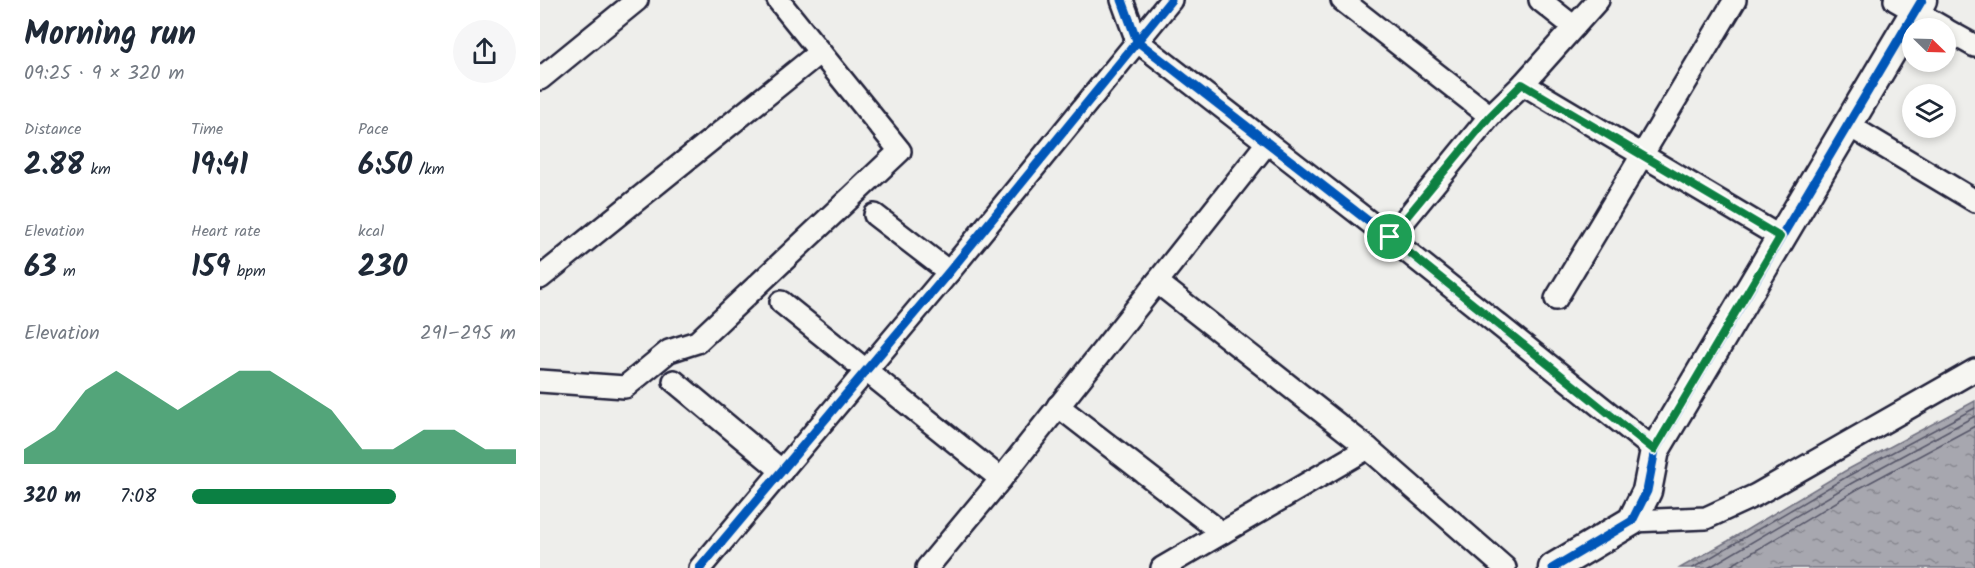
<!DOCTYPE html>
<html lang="en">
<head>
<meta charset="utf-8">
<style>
  :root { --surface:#fff; --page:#f6f6f7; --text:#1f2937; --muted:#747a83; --accent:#0b8043 }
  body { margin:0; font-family:Kalam,sans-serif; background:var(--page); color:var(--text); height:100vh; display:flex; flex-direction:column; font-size:22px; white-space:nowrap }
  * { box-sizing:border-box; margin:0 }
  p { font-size:20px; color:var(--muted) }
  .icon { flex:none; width:33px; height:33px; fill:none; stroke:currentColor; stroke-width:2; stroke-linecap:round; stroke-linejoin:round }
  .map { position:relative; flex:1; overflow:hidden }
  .details { display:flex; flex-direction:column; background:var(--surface); width:540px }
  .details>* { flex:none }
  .needle { width:39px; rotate:113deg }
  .controls { position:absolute; left:1362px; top:18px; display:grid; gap:12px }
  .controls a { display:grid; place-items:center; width:54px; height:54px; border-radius:50%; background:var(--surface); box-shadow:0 3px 9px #0003; font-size:30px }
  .pin { position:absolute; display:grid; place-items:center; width:51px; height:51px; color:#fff; margin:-26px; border:3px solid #fff; border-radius:50%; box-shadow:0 2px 6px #0007 }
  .round { display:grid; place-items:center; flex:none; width:63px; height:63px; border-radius:32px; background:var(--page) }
  .overview { display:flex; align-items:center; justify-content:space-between; height:102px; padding:0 24px }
  h1 { font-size:33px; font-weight:600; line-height:45px }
  .stats { display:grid; grid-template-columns:repeat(3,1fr); gap:9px; height:102px; padding:6px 24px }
  .stats div { display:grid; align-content:center }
  .stats b { font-size:30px; font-weight:600 }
  .stats small { font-size:16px; font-weight:400 }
  .stats p { font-size:16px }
  .chart { height:168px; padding:12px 24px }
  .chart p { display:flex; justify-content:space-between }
  .chart svg { width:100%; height:108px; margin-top:6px; fill:var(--accent); opacity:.7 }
  ul { padding:0 24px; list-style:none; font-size:20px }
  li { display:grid; grid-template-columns:96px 72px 1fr; align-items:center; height:45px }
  li i { height:15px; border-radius:8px; background:var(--accent) }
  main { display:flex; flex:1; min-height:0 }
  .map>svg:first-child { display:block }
  .water { fill:url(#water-ripples); stroke:#727281; stroke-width:1.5 }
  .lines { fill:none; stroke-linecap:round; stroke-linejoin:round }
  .shore { stroke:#575769; stroke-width:1.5 }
  .street-casing { stroke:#22223b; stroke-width:26 }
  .secondary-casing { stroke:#22223b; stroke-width:33 }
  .street { stroke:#f6f6f2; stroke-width:21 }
  .secondary { stroke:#f6f6f2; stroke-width:28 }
  .cycleway-casing { stroke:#f6f6f2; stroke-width:13 }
  .cycleway { stroke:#0057b8; stroke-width:9 }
  .route-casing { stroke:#fff; stroke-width:12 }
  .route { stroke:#0b8043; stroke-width:8 }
</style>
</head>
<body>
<main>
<section class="details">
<div class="overview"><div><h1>Morning run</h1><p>09:25 · 9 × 320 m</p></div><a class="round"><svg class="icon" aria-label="share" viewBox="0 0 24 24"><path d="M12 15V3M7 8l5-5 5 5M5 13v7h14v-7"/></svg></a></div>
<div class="stats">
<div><p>Distance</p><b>2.88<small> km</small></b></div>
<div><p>Time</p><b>19:41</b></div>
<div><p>Pace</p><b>6:50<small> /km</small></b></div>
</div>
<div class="stats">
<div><p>Elevation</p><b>63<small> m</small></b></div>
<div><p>Heart rate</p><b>159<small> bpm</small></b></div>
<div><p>kcal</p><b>230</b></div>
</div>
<div class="chart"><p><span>Elevation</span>291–295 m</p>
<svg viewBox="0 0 160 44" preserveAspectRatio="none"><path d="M0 44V38L10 30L20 14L30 6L40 14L50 22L60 14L70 6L80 6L90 14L100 22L110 38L120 38L130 30L140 30L150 38L160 38V44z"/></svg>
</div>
<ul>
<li><b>320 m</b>7:08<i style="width:63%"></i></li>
</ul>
</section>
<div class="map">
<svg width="1435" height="568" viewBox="0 0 1435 568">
  <defs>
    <pattern id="water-ripples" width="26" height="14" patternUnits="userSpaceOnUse" patternTransform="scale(1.5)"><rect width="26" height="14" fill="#a7a7af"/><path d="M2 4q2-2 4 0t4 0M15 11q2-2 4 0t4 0" fill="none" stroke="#888890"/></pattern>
  </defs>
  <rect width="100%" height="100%" fill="#eeeeeb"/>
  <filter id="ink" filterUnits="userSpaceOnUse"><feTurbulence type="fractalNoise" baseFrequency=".0167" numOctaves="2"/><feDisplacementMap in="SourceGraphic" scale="12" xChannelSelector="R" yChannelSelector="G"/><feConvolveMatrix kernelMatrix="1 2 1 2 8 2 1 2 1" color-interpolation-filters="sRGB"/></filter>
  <g filter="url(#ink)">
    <path class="water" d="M1435,401v167h-295l48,-27 117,-70z"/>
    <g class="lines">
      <g class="shore">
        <path d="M1153,568l155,-92 127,-68"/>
        <path d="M1168,568l144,-85 123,-67"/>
        <path d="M1187,568l129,-78 119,-64"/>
      </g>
      <g class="street-casing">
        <g id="street">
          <path d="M582,0l15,41 253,197 265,212"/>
          <path d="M802,0l148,116"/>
          <path d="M1000,0l34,27"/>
          <path d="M1355,0l49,28"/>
          <path d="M1406,30l29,16"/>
          <path d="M0,79l97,-79"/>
          <path d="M983,84l257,153"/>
          <path d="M1308,125l127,76"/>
          <path d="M335,215l74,57"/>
          <path d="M850,238l100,-122 33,-32 75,-84"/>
          <path d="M0,278l280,-226"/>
          <path d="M617,282l211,166 137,120"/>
          <path d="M1016,299l179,-299"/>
          <path d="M241,302l220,177"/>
          <path d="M0,381l85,6 44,-36 28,-9 203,-191 -122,-151"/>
          <path d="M134,381l108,90"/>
          <path d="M518,406l164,127"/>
          <path d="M1092,521l74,-3 50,-23 219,-125"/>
          <path d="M160,568l249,-296 222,-272"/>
          <path d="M387,568l74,-89 266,-336"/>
          <path d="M622,568l206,-120"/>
        </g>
      </g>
      <g class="secondary-casing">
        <path id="secondary" d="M1013,568l79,-47 15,-30 8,-41 267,-450"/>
      </g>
      <use href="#street" class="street"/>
      <use href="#secondary" class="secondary"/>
      <g class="cycleway-casing">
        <g id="cycleway">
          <path d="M582,0l15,41 253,197 265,212"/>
          <path d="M160,568l249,-296 222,-272"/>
          <path d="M1013,568l79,-47 15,-30 8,-41 267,-450"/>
        </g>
      </g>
      <use href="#cycleway" class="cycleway"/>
    </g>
  </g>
  <g class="lines" filter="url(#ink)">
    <g class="route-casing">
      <path id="route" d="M982,84l258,153 -126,213 -264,-213 100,-121z"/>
    </g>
    <use href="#route" class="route"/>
  </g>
</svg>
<div class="controls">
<a><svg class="needle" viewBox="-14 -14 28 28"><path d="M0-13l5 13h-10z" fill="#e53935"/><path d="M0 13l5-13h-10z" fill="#747a83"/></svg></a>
<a><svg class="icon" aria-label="layers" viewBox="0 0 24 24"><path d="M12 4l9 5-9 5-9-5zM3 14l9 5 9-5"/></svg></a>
</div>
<div class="pin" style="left:850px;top:237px;background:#1e9e55"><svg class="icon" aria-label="arrive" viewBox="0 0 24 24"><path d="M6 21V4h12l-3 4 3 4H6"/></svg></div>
</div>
</main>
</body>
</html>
